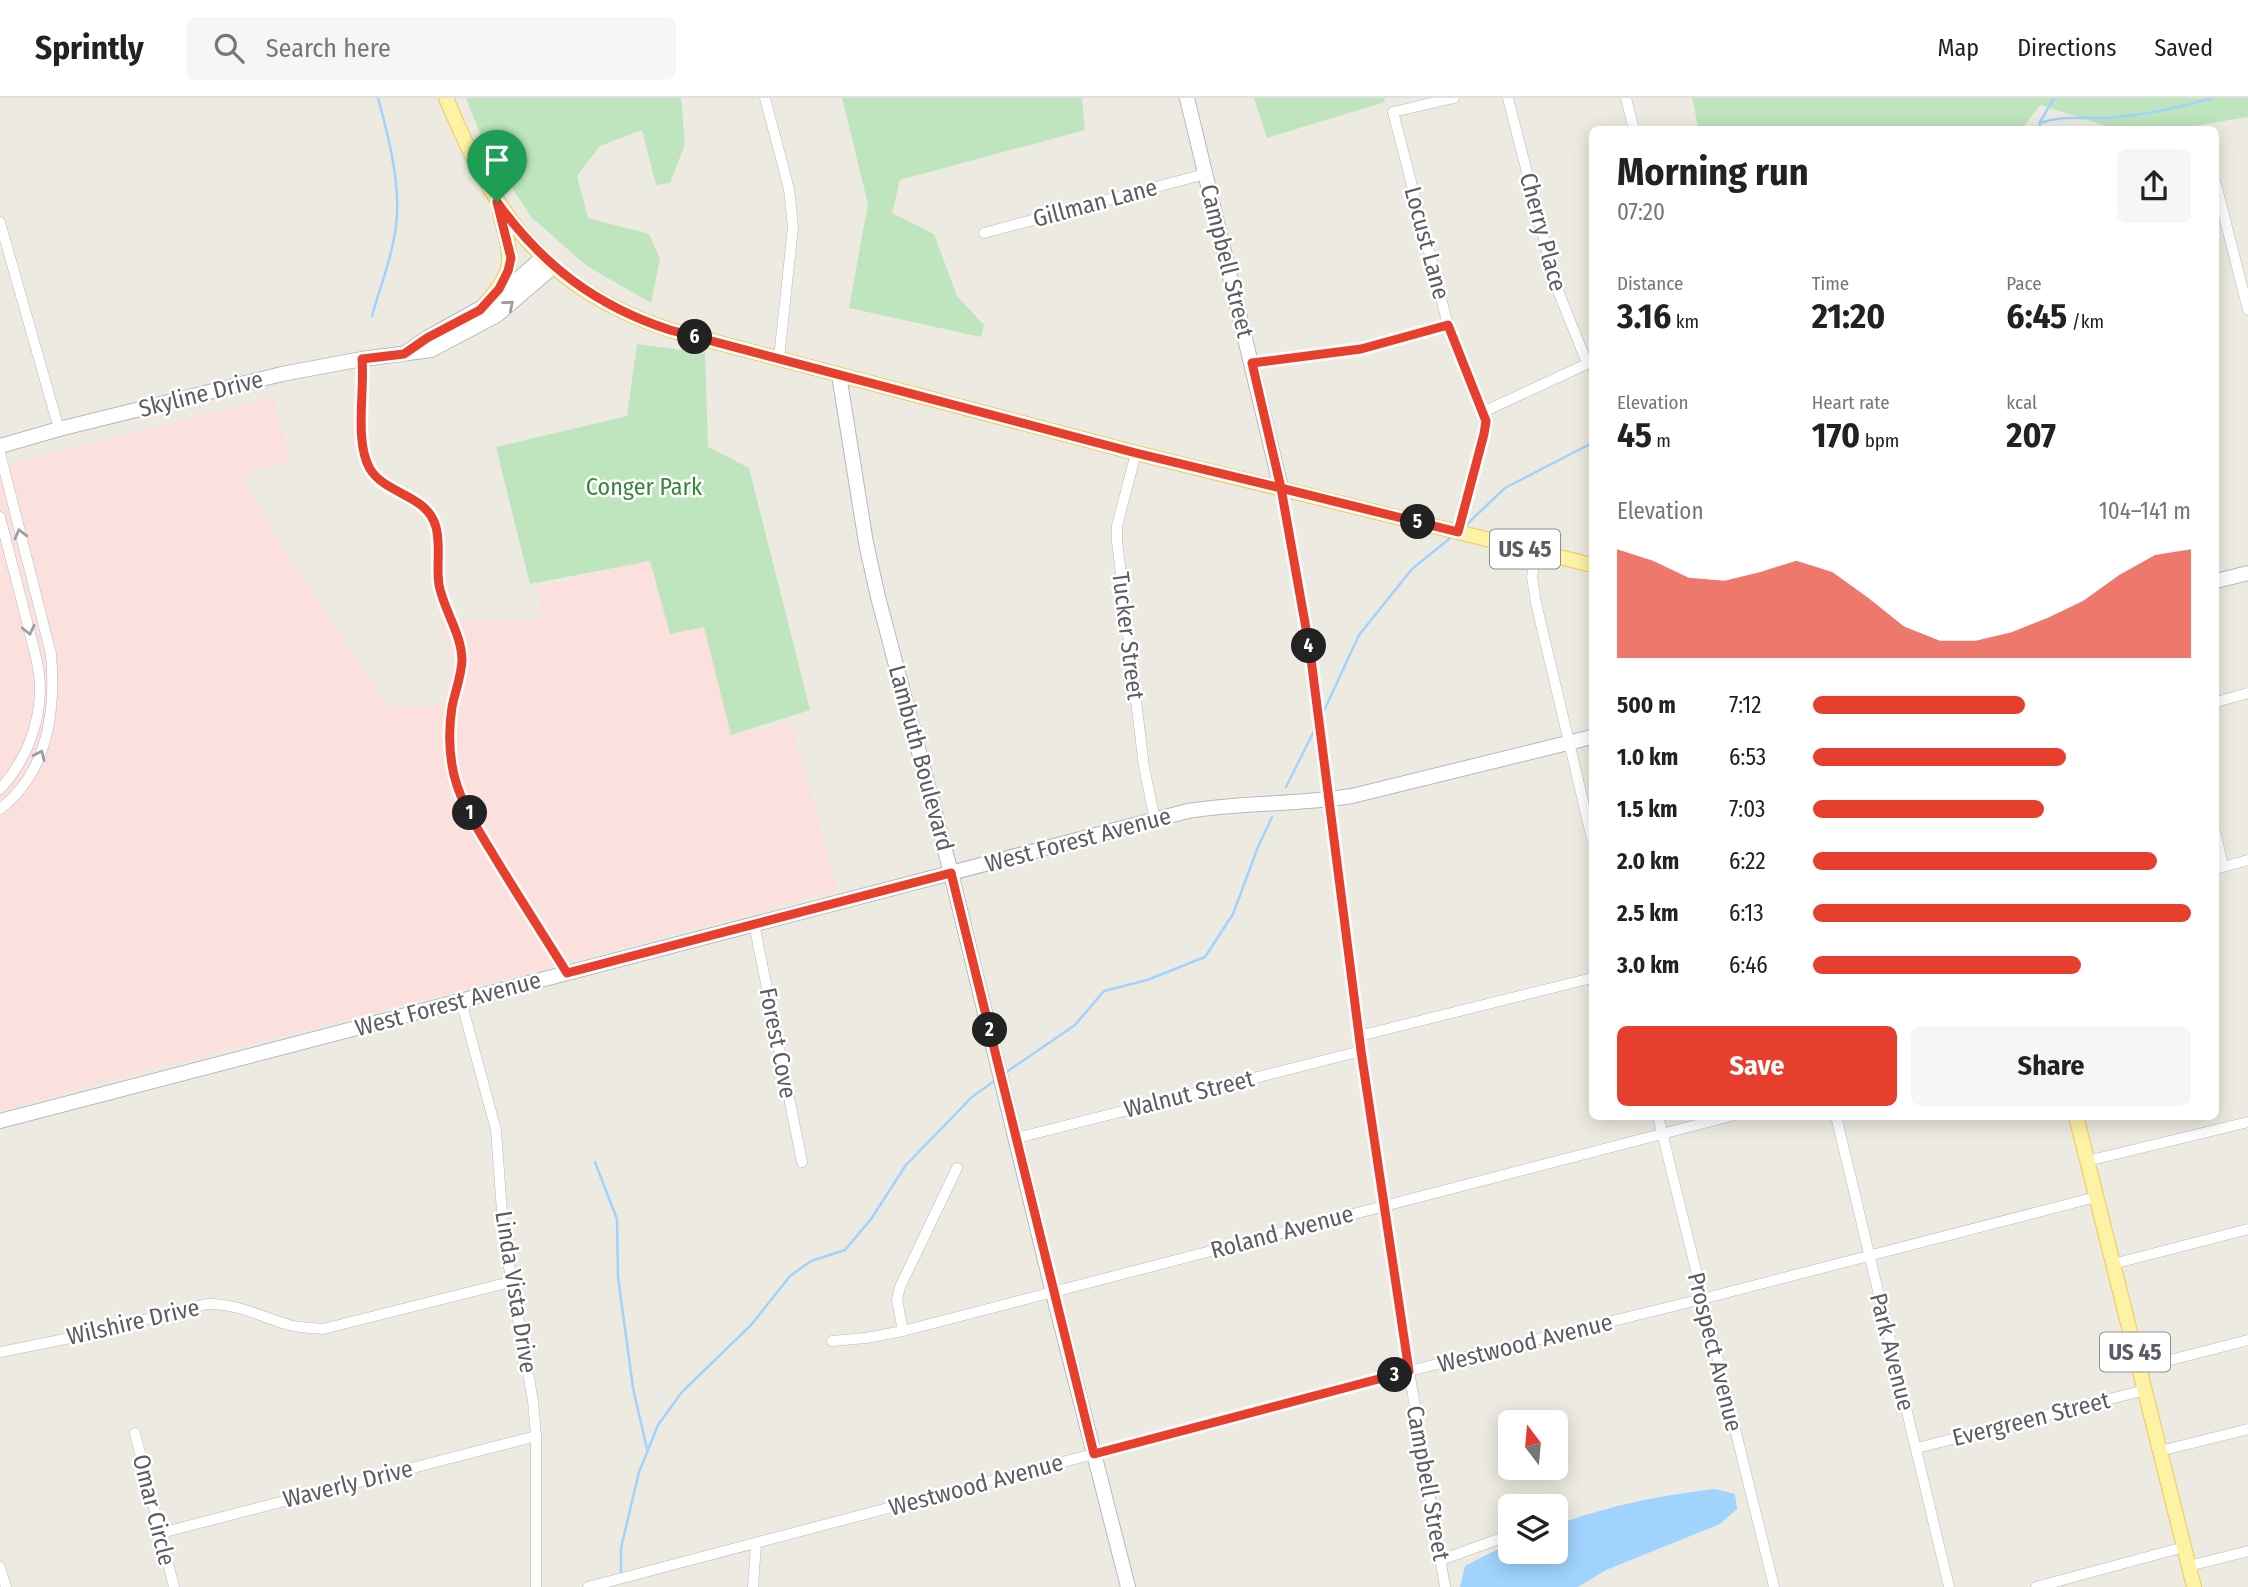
<!DOCTYPE html>
<html lang="en">
<head>
<meta charset="utf-8">
<style>
  :root { --surface:#fff; --page:#f6f6f6; --text:#222; --muted:#767676; --line:#e0e0e0; --accent:#e73f2d }
  body { margin:0; font-family:"Fira Sans Condensed",sans-serif; background:var(--page); color:var(--text); height:100vh; display:flex; flex-direction:column; font-size:26px; white-space:nowrap }
  * { box-sizing:border-box; margin:0 }
  p { font-size:23px; color:var(--muted) }
  .icon { flex:none; width:38px; height:38px; fill:none; stroke:currentColor; stroke-width:2; stroke-linecap:round; stroke-linejoin:round }
  .map { position:relative; flex:1; overflow:hidden }
  .panel { position:absolute; left:1589px; top:28px; width:630px; height:994px; display:flex; flex-direction:column; background:var(--surface); border-radius:10px; box-shadow:0 4px 18px #0003 }
  .panel>* { flex:none }
  .needle { width:46px; rotate:344deg }
  .tools { position:absolute; left:1498px; top:1312px; display:grid; gap:14px }
  .tools a { display:grid; place-items:center; width:70px; height:70px; border-radius:10px; background:var(--surface); box-shadow:0 4px 18px #0003; font-size:35px }
  .pin { position:absolute; display:grid; place-items:center; width:60px; height:60px; color:#fff; margin:-72px -30px; border-radius:50% 50% 50% 0; rotate:-45deg; box-shadow:0 0 7px #0007 }
  .pin .icon { rotate:45deg }
  .km { position:absolute; width:35px; height:35px; margin:-18px; border-radius:50%; background:#222; color:#fff; font-size:19px; line-height:35px; text-align:center }
  .round { display:grid; place-items:center; flex:none; width:74px; height:74px; border-radius:10px; background:var(--page) }
  .summary { display:flex; align-items:center; justify-content:space-between; height:119px; padding:0 28px }
  h1 { font-size:38px; font-weight:700; line-height:52px }
  .figures { display:grid; grid-template-columns:repeat(3,1fr); gap:10px; height:119px; padding:7px 28px }
  .figures div { display:grid; align-content:center }
  .figures b { font-size:35px; font-weight:700 }
  .figures small { font-size:19px; font-weight:400 }
  .figures p { font-size:19px }
  .chart { height:196px; padding:14px 28px }
  .chart p { display:flex; justify-content:space-between }
  .chart svg { width:100%; height:126px; margin-top:7px; fill:var(--accent); opacity:.7 }
  .action { display:flex; gap:14px; margin-top:auto; padding:14px 28px }
  .action a { flex:1; height:80px; border-radius:10px; background:var(--accent); color:#fff; font-size:28px; font-weight:700; line-height:80px; text-align:center }
  .action a+a { background:var(--page); color:var(--text) }
  ul { padding:0 28px; list-style:none; font-size:23px }
  li { display:grid; grid-template-columns:112px 84px 1fr; align-items:center; height:52px }
  li i { height:18px; border-radius:9px; background:var(--accent) }
  header { display:flex; align-items:center; gap:42px; box-sizing:border-box; height:98px; padding:0 35px; background:var(--surface); border-bottom:2px solid var(--line) }
  header strong { font-size:33px }
  nav { display:flex; gap:38px; margin-inline-start:auto; font-size:24px }
  .search { width:490px; height:63px; background:var(--page); display:flex; align-items:center; gap:18px; box-sizing:border-box; padding:0 24px; border-radius:10px; color:var(--muted); font-size:26px }
  .map>svg:first-child { display:block }
  .medical { fill:#fbe0dd }
  .green { fill:#bee5be }
  .water { fill:#a0d3fe }
  .lines { fill:none; stroke-linecap:round; stroke-linejoin:round }
  .stream { stroke:#a0d3fe; stroke-width:2.5 }
  .street-casing { stroke:#b7b9be; stroke-width:11 }
  .secondary-casing { stroke:#b5b8be; stroke-width:16 }
  .primary-casing { stroke:#f0c857; stroke-width:16 }
  .street { stroke:#fff; stroke-width:10 }
  .secondary { stroke:#fff; stroke-width:14 }
  .primary { stroke:#fef2a5; stroke-width:14 }
  .oneway { stroke:#9c9ea1 }
  .route-casing { stroke:#fff; stroke-width:14 }
  .route { stroke:#e73f2d; stroke-width:9 }
  .labels { text-anchor:middle; stroke-width:5; stroke-linejoin:round; paint-order:stroke }
  .shield { fill:#fff; stroke:#8c8e91; stroke-width:2 }
  .shield-label { font-size:23px; font-weight:bold; fill:#5a5e62 }
  .street-label { font-size:24px; fill:#5a5e62; stroke:#fff }
  .park-label { font-size:24px; fill:#36863b; stroke:#fff }
</style>
</head>
<body>
<header>
<strong>Sprintly</strong>
<div class="search"><svg class="icon" aria-label="search" viewBox="0 0 24 24"><circle cx="10" cy="10" r="6"/><path d="M15 15l6 6"/></svg>Search here</div>
<nav><a>Map</a><a>Directions</a><a>Saved</a></nav>
</header>
<div class="map">
<svg width="2248" height="1489" viewBox="0 0 2248 1489">
  <rect width="100%" height="100%" fill="#edebe1"/>
  <path class="medical" d="M274,299l17,63 -48,13 2,7 29,53 114,174 47,-1 9,-5 8,-35 -5,-28 -8,-19 89,2 14,-4 -5,-30 113,-27 20,74 34,-7 27,107 60,-11 47,167 -375,100 -335,85 -128,36v-540l3,-1 -3,-12v-91z"/>
  <g class="green">
    <path d="M466,0h215l4,46 -15,39 -14,2 -14,-55 -42,16 -23,30 11,42 61,16 11,25 -9,44 -64,-37 -56,-49 -45,-69z"/>
    <path d="M842,0h240l3,32 -185,50 -8,33 42,21 23,62 27,29 -3,12 -132,-29 19,-104z"/>
    <path d="M1254,0h130l1,4 -118,36z"/>
    <path d="M1692,0h556v19l-72,12h-60l-76,-24 -18,24 -323,1z"/>
    <path d="M637,246l68,9 3,94 41,21 61,242 -79,25 -27,-108 -34,7 -20,-73 -120,23 -34,-137 131,-31z"/>
  </g>
  <path class="water" d="M1715,1391l20,5 2,15 -17,15 -114,46 -28,17h-118l5,-21 45,-23v9h46v-27c55,-20 101,-29 159,-36z"/>
  <g class="lines">
    <g class="stream">
      <path d="M2040,24l14,-24"/>
      <path d="M2039,32l1,-7c23,-8 40,-4 64,-5 36,-2 74,-10 108,-20"/>
      <path d="M372,218c9,-32 23,-67 25,-100 2,-39 -9,-81 -19,-118"/>
      <path d="M1467,426l38,-36 87,-45"/>
      <path d="M1322,617l37,-80 53,-66 37,-30"/>
      <path d="M1286,689l30,-60"/>
      <path d="M1005,975l70,-48 29,-34 43,-11 58,-23 28,-43 25,-67 14,-30"/>
      <path d="M595,1064l22,57 1,58 15,111 14,61"/>
      <path d="M621,1477v-27l18,-76 19,-47 24,-33 69,-67 39,-49 21,-15 34,-11 26,-31 35,-54 66,-68 25,-18"/>
    </g>
    <g class="street-casing">
      <g id="street">
        <path d="M765,0l24,91 4,38 -14,131"/>
        <path d="M1454,0l-61,14 55,213 38,96 -2,13 -26,98"/>
        <path d="M1508,0l48,188 31,77"/>
        <path d="M1626,0l8,32"/>
        <path d="M2216,86l32,126"/>
        <path d="M0,124l59,207"/>
        <path d="M984,135l221,-59"/>
        <path d="M362,261c3,32 -8,82 8,110 16,26 57,25 66,58 5,19 0,38 3,58 5,26 23,49 23,76 0,16 -7,31 -10,46 -4,19 -3,40 0,58 5,33 25,63 42,91 24,40 49,78 73,117"/>
        <path d="M1252,265l109,-14 87,-24"/>
        <path d="M1483,314l108,-50"/>
        <path d="M0,355l51,201c5,57 -3,118 -51,155"/>
        <path d="M1136,355l-19,73v15l27,226 11,53"/>
        <path d="M1281,390l29,163 51,400 48,320 36,216"/>
        <path d="M0,419c9,35 18,69 27,105 4,17 10,35 12,52 5,41 -11,85 -39,115"/>
        <path d="M1536,454l-4,25 4,26 56,236"/>
        <path d="M2216,604l32,-9"/>
        <path d="M2216,737l7,31"/>
        <path d="M2216,771l32,-9"/>
        <path d="M754,826l48,238"/>
        <path d="M461,903l35,129 8,109 29,162 3,35v151"/>
        <path d="M1359,938l233,-58"/>
        <path d="M1658,1018l116,471"/>
        <path d="M1836,1018l113,471"/>
        <path d="M1017,1040l344,-87"/>
        <path d="M2087,1063l161,-39"/>
        <path d="M2113,1166l135,-35"/>
        <path d="M903,1233l-6,-31 3,-13 57,-119"/>
        <path d="M832,1243l34,-3 37,-7 828,-215"/>
        <path d="M0,1254l80,-16 127,-32c29,-1 55,13 82,21 11,3 23,3 34,4l187,-47"/>
        <path d="M2139,1270l109,-28"/>
        <path d="M135,1335l39,154"/>
        <path d="M1917,1350l228,-58"/>
        <path d="M2160,1353l88,-22"/>
        <path d="M161,1435l375,-97"/>
        <path d="M1441,1462l69,-25"/>
        <path d="M2189,1468l59,-15"/>
        <path d="M0,1469l6,20"/>
        <path d="M588,1489l821,-216 293,-72 394,-102"/>
        <path d="M753,1489l3,-43"/>
        <path d="M2036,1489l148,-40"/>
      </g>
    </g>
    <g class="secondary-casing">
      <g id="secondary">
        <path d="M1187,0l94,390"/>
        <path d="M408,253l19,-13 68,-38 48,-43"/>
        <path d="M839,277l27,168 12,54 73,276 102,420 75,294"/>
        <path d="M0,348l59,-17 223,-55 80,-15 69,-9 66,-35 56,-48"/>
        <path d="M2216,483l32,-8"/>
        <path d="M0,1023l1188,-310c54,-9 110,-6 164,-15l240,-59"/>
      </g>
    </g>
    <g class="primary-casing">
      <g id="primary">
        <path d="M446,0c49,117 97,190 224,232l466,123 456,112"/>
        <path d="M480,212c35,-39 34,-47 20,-96"/>
        <path d="M2076,1018l118,471"/>
      </g>
    </g>
    <use href="#street" class="street"/>
    <use href="#secondary" class="secondary"/>
    <use href="#primary" class="primary"/>
  </g>
  <defs><path id="oneway-chevron" d="M-2-3.5L2.5 0L-2 3.5" fill="none" stroke-width="1.6" stroke-linecap="round" stroke-linejoin="round" transform="scale(1.75)"/></defs>
  <g class="oneway">
    <use href="#oneway-chevron" transform="translate(509 207) rotate(-40)"/>
    <use href="#oneway-chevron" transform="translate(20 436) rotate(-104)"/>
    <use href="#oneway-chevron" transform="translate(29 532) rotate(77)"/>
    <use href="#oneway-chevron" transform="translate(40 657) rotate(-66)"/>
  </g>
  <g class="lines">
    <g class="route-casing">
      <path id="route" d="M497,104l14,56 -3,13 -9,18 -19,21 -53,28 -23,16 -42,5c3,32 -8,82 8,110 16,26 57,25 66,58 5,19 0,38 3,58 5,26 23,49 23,76 -1,16 -7,31 -10,46 -3,19 -3,40 0,58 5,33 25,63 42,91 24,40 49,78 73,117l384,-100 143,581 315,-83 -48,-320 -51,-400 -29,-163 -29,-125 109,-14 87,-24 38,96 -2,13 -26,98 -8,-2c-105,-26 -209,-52 -314,-77l-466,-123c-74,-24 -128,-65 -173,-128"/>
    </g>
    <use href="#route" class="route"/>
  </g>
  <g class="labels">
    <g class="shield">
      <rect x="1490" y="431.5" width="70" height="39" rx="5"/>
      <rect x="2100" y="1234.5" width="70" height="39" rx="5"/>
    </g>
    <g class="shield-label">
      <text x="1525" y="459">US 45</text>
      <text x="2135" y="1262">US 45</text>
    </g>
    <g class="street-label">
      <text transform="translate(1095 105) rotate(-15)" y="8">Gillman Lane</text>
      <text transform="translate(1543 134) rotate(75)" y="8">Cherry Place</text>
      <text transform="translate(1427 145) rotate(75)" y="8">Locust Lane</text>
      <text transform="translate(1227 163) rotate(76)" y="8">Campbell Street</text>
      <text transform="translate(201 296) rotate(-14)" y="8">Skyline Drive</text>
      <text transform="translate(1128 538) rotate(83)" y="8">Tucker Street</text>
      <text transform="translate(921 660) rotate(75)" y="8">Lambuth Boulevard</text>
      <text transform="translate(1078 742) rotate(-15)" y="8">West Forest Avenue</text>
      <text transform="translate(448 906) rotate(-15)" y="8">West Forest Avenue</text>
      <text transform="translate(778 945) rotate(79)" y="8">Forest Cove</text>
      <text transform="translate(1189 996) rotate(-14)" y="8">Walnut Street</text>
      <text transform="translate(1282 1134) rotate(-15)" y="8">Roland Avenue</text>
      <text transform="translate(516 1194) rotate(81)" y="8">Linda Vista Drive</text>
      <text transform="translate(133 1224) rotate(-13)" y="8">Wilshire Drive</text>
      <text transform="translate(1525 1245) rotate(-14)" y="8">Westwood Avenue</text>
      <text transform="translate(1715 1254) rotate(76)" y="8">Prospect Avenue</text>
      <text transform="translate(1892 1254) rotate(76)" y="8">Park Avenue</text>
      <text transform="translate(2031 1321) rotate(-14)" y="8">Evergreen Street</text>
      <text transform="translate(1428 1385) rotate(80)" y="8">Campbell Street</text>
      <text transform="translate(348 1386) rotate(-14)" y="8">Waverly Drive</text>
      <text transform="translate(976 1387) rotate(-15)" y="8">Westwood Avenue</text>
      <text transform="translate(154 1412) rotate(76)" y="8">Omar Circle</text>
    </g>
    <g class="park-label">
      <text x="644" y="397">Conger Park</text>
    </g>
  </g>
</svg>
<div class="tools">
<a><svg class="needle" viewBox="-14 -14 28 28"><path d="M0-13l5 13h-10z" fill="#e53935"/><path d="M0 13l5-13h-10z" fill="#767676"/></svg></a>
<a><svg class="icon" aria-label="layers" viewBox="0 0 24 24"><path d="M12 4l9 5-9 5-9-5zM3 14l9 5 9-5"/></svg></a>
</div>
<div class="pin" style="left:497px;top:104px;background:#1e9e55"><svg class="icon" aria-label="arrive" viewBox="0 0 24 24"><path d="M6 21V4h12l-3 4 3 4H6"/></svg></div>
<b class="km" style="left:470px;top:715px">1</b>
<b class="km" style="left:990px;top:932px">2</b>
<b class="km" style="left:1395px;top:1277px">3</b>
<b class="km" style="left:1309px;top:548px">4</b>
<b class="km" style="left:1418px;top:424px">5</b>
<b class="km" style="left:695px;top:239px">6</b>
<section class="panel">
<div class="summary"><div><h1>Morning run</h1><p>07:20</p></div><a class="round"><svg class="icon" aria-label="share" viewBox="0 0 24 24"><path d="M12 15V3M7 8l5-5 5 5M5 13v7h14v-7"/></svg></a></div>
<div class="figures">
<div><p>Distance</p><b>3.16<small> km</small></b></div>
<div><p>Time</p><b>21:20</b></div>
<div><p>Pace</p><b>6:45<small> /km</small></b></div>
</div>
<div class="figures">
<div><p>Elevation</p><b>45<small> m</small></b></div>
<div><p>Heart rate</p><b>170<small> bpm</small></b></div>
<div><p>kcal</p><b>207</b></div>
</div>
<div class="chart"><p><span>Elevation</span>104–141 m</p>
<svg viewBox="0 0 160 44" preserveAspectRatio="none"><path d="M0 44V6L10 10L20 16L30 17L40 14L50 10L60 14L70 23L80 33L90 38L100 38L110 35L120 30L130 24L140 15L150 8L160 6V44z"/></svg>
</div>
<ul>
<li><b>500 m</b>7:12<i style="width:56%"></i></li>
<li><b>1.0 km</b>6:53<i style="width:67%"></i></li>
<li><b>1.5 km</b>7:03<i style="width:61%"></i></li>
<li><b>2.0 km</b>6:22<i style="width:91%"></i></li>
<li><b>2.5 km</b>6:13<i style="width:100%"></i></li>
<li><b>3.0 km</b>6:46<i style="width:71%"></i></li>
</ul>
<div class="action"><a>Save</a><a>Share</a></div>
</section>
</div>
</body>
</html>
